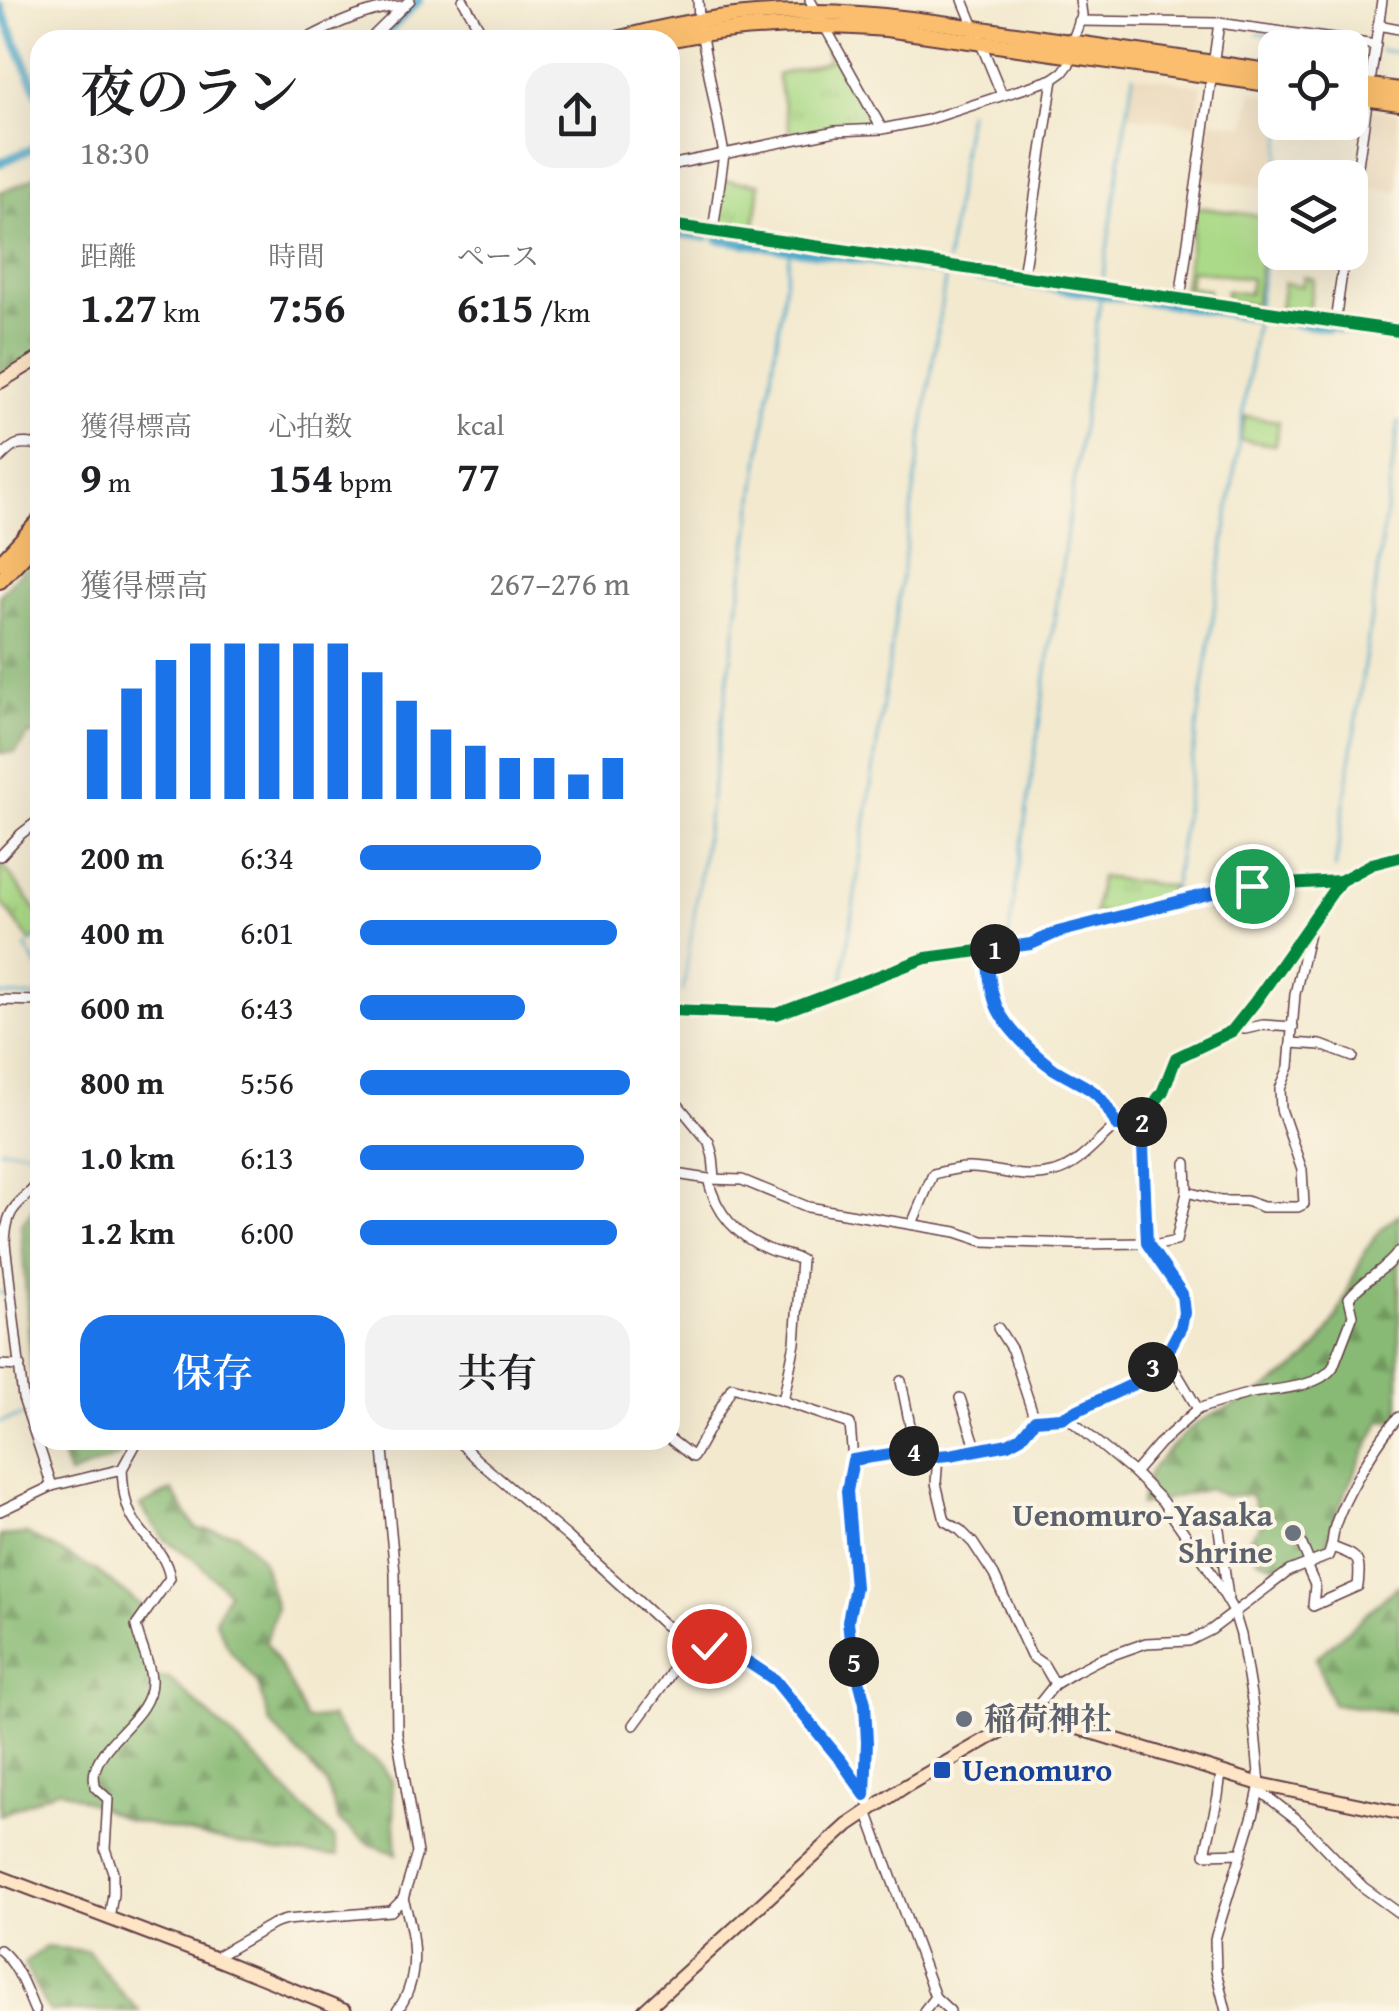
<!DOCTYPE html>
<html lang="ja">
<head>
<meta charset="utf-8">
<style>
  :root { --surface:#fff; --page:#f2f2f2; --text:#202124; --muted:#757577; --accent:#1a73e8 }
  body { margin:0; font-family:"Gentium Book Plus","Noto Serif JP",serif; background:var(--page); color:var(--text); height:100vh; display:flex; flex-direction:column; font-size:38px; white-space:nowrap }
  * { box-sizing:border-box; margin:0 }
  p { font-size:32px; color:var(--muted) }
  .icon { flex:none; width:55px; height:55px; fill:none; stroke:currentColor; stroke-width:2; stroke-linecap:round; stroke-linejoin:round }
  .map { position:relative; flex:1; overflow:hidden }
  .sheet { position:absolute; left:30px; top:30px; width:650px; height:1420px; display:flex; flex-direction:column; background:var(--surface); border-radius:30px; box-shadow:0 10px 40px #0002 }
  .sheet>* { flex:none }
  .controls { position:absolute; left:1258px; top:30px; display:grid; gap:20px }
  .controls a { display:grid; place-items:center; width:110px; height:110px; border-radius:20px; background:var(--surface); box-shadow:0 10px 40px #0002; font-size:50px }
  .pin { position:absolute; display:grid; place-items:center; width:85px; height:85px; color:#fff; margin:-42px; border:5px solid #fff; border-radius:50%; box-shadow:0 2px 10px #0007 }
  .km { position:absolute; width:50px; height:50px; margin:-25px; border-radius:50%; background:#222; color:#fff; font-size:28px; line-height:50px; text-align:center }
  .round { display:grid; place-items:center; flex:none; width:105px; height:105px; border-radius:30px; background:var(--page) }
  .summary { display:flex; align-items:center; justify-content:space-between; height:170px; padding:0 50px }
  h1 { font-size:55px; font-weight:600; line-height:75px }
  .metrics { display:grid; grid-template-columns:repeat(3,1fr); gap:15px; height:170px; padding:10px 50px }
  .metrics div { display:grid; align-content:center }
  .metrics b { font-size:42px; font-weight:600 }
  .metrics small { font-size:28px; font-weight:400 }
  .metrics p { font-size:28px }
  .chart { height:280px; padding:20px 50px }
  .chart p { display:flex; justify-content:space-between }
  .chart svg { width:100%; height:180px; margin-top:10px; stroke:var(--accent); stroke-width:6 }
  .primary-button { display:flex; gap:20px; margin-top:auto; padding:20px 50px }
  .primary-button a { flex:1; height:115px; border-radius:30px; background:var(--accent); color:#fff; font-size:40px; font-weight:600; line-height:115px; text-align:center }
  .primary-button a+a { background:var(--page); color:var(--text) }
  ul { padding:0 50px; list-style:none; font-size:32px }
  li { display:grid; grid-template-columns:160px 120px 1fr; align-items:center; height:75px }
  li i { height:25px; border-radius:12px; background:var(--accent) }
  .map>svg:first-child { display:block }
  .built { fill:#ebd8ba }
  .grass { fill:url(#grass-tufts); stroke:#7a7c5a; stroke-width:2.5 }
  .forest { fill:url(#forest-firs); stroke:#696c50; stroke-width:2.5 }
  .garden { fill:#abda88; stroke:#7a7c5a; stroke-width:2.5 }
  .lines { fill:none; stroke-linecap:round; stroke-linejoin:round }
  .stream { stroke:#4ba8c9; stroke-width:2.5 }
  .canal { stroke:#4ba8c9; stroke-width:9 }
  .street-casing { stroke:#633d44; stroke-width:12 }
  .secondary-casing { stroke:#633d44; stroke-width:16 }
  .primary-casing { stroke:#633d44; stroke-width:18 }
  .street { stroke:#fff; stroke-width:9 }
  .secondary { stroke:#fde5c5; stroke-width:12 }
  .primary { stroke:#fabe6e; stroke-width:14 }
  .cycleway-casing { stroke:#fcf5e5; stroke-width:19 }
  .cycleway { stroke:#00873e; stroke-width:12 }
  .route-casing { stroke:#fff; stroke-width:20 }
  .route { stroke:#1a73e8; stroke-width:12 }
  .worship-dot { fill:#6b7280; stroke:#fcf5e5; stroke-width:4 }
  .transit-dot { fill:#1a4fb4; stroke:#fcf5e5; stroke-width:4 }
  .labels { text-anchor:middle; stroke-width:8; stroke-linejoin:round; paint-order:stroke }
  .worship-label { font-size:32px; font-weight:bold; fill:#5b616d; stroke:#fcf5e5; text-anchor:end }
  .transit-label { font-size:32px; font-weight:bold; fill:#164399; stroke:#fcf5e5; text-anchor:start }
</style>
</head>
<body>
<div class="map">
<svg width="1399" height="2011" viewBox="0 0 1399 2011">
  <defs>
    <pattern id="grass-tufts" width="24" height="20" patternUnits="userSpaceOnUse" patternTransform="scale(2.5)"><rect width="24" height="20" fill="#abda88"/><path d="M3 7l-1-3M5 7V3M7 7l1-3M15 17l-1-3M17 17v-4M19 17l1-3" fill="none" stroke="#95bb76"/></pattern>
    <pattern id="forest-firs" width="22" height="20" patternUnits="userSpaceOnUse" patternTransform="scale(2.5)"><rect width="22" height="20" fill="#88ba74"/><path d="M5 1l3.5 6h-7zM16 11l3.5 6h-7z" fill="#71975f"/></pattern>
  </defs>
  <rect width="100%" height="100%" fill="#fcf5e5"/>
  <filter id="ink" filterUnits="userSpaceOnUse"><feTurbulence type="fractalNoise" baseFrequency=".01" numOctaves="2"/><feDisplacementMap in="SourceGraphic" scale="20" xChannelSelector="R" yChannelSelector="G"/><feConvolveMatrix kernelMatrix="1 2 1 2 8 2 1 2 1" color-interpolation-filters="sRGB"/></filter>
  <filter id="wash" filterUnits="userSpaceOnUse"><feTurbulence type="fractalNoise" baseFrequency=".0048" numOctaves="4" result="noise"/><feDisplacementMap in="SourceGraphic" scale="40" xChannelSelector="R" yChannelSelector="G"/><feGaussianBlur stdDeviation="2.25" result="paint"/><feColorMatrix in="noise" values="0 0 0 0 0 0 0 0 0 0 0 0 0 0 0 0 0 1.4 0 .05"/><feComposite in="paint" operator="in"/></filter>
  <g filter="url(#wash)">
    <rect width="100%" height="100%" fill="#f3e9cf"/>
    <g class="built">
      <path d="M1134,75l68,10 -6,40 -69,-10z"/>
      <path d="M1252,92l23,4v26l8,1 -9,66 -73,-11 9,-58 36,6z"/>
      <path d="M1371,109l28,4v79l-39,-5z"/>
    </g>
    <g class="grass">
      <path d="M830,46l43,78 -82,12 -14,-61 52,-14 -3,-12z"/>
      <path d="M724,180l36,4 -6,49 -36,-6z"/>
      <path d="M2,864l38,51v20l-9,7 -31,-42v-35z"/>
      <path d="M1100,877l71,9 -2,12 -75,18z"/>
    </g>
    <g class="forest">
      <path d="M40,174v178l-40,23v-183l23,-9z"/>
      <path d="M40,552v55l-7,52 7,2v75l-12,-2 -12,18 -16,1v-158z"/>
      <path d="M40,1199v194l-8,-21 -11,-147z"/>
      <path d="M1399,1214v208l-18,-2c-21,43 -46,84 -55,132l-42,18 -27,-12 -9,-18 15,-17 -12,-28 -26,1 -16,-7 -69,16c3,-11 5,-27 12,-36 8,-11 37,-41 49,-48 17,-10 38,-16 55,-26 18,-11 40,-26 55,-41 42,-43 37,-104 88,-140z"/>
      <path d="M57,1440h47l15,16 -50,19z"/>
      <path d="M172,1490l24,39 41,4 25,27 14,48 -10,34 27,47 13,31 25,-3 21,29 29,18 11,17 5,73 -28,-10 -30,-23 -13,-38 -56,-60 -12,-39 -28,-34 -15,-30 13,-28 -35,-34 -28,-18 -25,-34z"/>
      <path d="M27,1534l69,36 48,38 -8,18 15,51 18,1 79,73 86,88 4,17 -62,-4 -148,-32 -69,-31 -59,26v-279z"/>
      <path d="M1399,1585v127l-66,-8 -17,-46z"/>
      <path d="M45,1947l43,4 25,32 26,28h-91l-24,-47z"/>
    </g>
    <g class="garden">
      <path d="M1196,207l72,10 -13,88 -30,-5 1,-9 23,3 2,-15 -60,-9 -3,17 20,3 -2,8 -23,-4z"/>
      <path d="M1304,277l10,2 -6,34 -28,-5 4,-25 18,3z"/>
      <path d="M1245,416l34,5 -4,24 -35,-5z"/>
    </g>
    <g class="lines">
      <g class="stream">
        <path d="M1257,33l115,16"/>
        <path d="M1380,50l19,3"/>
        <path d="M1276,178l8,-56"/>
        <path d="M947,261l21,-149"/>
        <path d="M1102,283l31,-208"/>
        <path d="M1258,306l17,-119"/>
        <path d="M1335,869l64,-448"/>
        <path d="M1173,893l84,-577"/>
        <path d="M1008,941l93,-647"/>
        <path d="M32,942l8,-6"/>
        <path d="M25,946l15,24"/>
        <path d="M842,984l104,-712"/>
        <path d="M683,992l107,-743"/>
        <path d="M0,995l40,2"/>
        <path d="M0,1149l40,2"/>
        <path d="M0,1293h5"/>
        <path d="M0,1422l23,-7"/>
      </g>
      <g class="canal">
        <path d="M0,6l40,92"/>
        <path d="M379,40l40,-40"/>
        <path d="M0,163l40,-18"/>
        <path d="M670,232l36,5"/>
        <path d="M718,239l147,21"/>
        <path d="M871,261l148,22"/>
        <path d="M1027,284l148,21"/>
        <path d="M1181,306l148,22"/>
        <path d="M1338,329l61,9"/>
      </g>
    </g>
  </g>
  <g filter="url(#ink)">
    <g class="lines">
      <g class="street-casing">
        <g id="street">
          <path d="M463,0l23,40"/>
          <path d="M698,0l1,21 25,133 -11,77"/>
          <path d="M810,0l72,129"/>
          <path d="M963,0l39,95"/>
          <path d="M1079,21l140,2 157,22"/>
          <path d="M1378,25l21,4"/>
          <path d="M305,40c27,-15 69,-34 99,-34"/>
          <path d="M369,40l41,-40"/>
          <path d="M670,165l166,-34 46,-2 45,-9 126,-41 10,-7 6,-8 3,-22 10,-27 -2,-15"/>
          <path d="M1350,220l32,-220"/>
          <path d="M670,225l729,106"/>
          <path d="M1023,276l30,-197"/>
          <path d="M1180,299l39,-276"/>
          <path d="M1335,322l10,-70"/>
          <path d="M0,458c16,-16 18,-16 40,-13"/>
          <path d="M0,856l21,-22 18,-14 1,-4"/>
          <path d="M987,950c2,18 2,37 9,55 8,21 38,51 58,64 34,21 44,17 63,56l25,-4"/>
          <path d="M0,1000l40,1"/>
          <path d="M670,1010l107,4 149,-56 105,-14 26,-13 167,-42 28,-3 88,-5 32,-17 27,-7"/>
          <path d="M1235,1027l10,2 18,-4 30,2"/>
          <path d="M1292,1043l29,2 32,12"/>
          <path d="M40,1074l-4,21 4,25"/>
          <path d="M670,1095l39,47 4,15 2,21"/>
          <path d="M1186,1163l1,29"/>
          <path d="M670,1173l38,6 34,1 66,27 148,25 27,9 92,3 72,-1"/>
          <path d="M708,1179c8,34 29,58 62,71 10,4 21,5 31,10l-6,83 -12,58"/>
          <path d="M40,1181c-22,27 -33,22 -35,62l18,155 29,88"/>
          <path d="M912,1224l21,-50c12,-3 25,-7 38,-6 30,1 53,13 84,4 24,-6 43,-32 62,-47"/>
          <path d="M1149,1247l27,-6 11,-49 34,9h25l17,6h35l6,-3 -2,-34 -21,-61 -1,-20 9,-22 6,-73 15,-66"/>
          <path d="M998,1328l14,22 23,70"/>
          <path d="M1166,1355l32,54c18,-6 36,-12 54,-16 23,-4 67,-5 81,-26l20,-52 -4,-17c14,-19 37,-27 50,-47"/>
          <path d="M0,1365l20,1"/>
          <path d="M901,1381l14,69"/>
          <path d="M960,1398l17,52"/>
          <path d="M1068,1414l6,9 60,50 28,28 44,63 28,48 7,23 11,66 8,83 -6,28 -39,127 1,32 10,40"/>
          <path d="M670,1439l23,18 39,-70 51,14 67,23 3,36 -6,31 8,96 -7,34 3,29 14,53 2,39 -2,53"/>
          <path d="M457,1440l20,20 91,77 95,87 22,12 63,26 27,18 67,82 30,46"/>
          <path d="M938,1456l-2,27 9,38 15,9 13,13 21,32 37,81 13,9 11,19"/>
          <path d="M853,1460l62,-10 23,6 13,-1 57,-11 13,-7 14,-17 26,-2 77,-37 28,-26 15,-28 3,-14 -2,-18 -35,-52 -5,-122 21,-30 13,-33 56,-27 23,-29 85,-121"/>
          <path d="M1134,1473l25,-29 39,-35"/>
          <path d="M0,1511l52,-25 70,-17 16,-29"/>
          <path d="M1217,1514l11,83"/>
          <path d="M1302,1545l8,19"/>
          <path d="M1306,1565l9,20 -2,21 45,-20c3,-29 1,-29 -26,-39"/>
          <path d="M1024,1723l31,-39 20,-12 23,-12 48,-17 43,-2 22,-11 78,-59 39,-15c5,-9 4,-20 7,-30 9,-29 43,-87 64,-109"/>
          <path d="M634,1725l30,-41 27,-45"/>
          <path d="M1221,1773l-3,23 -13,58 37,-1"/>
          <path d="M1260,1791l39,30 64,66 36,26"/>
          <path d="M867,1811l68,186 15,14"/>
          <path d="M109,1919l4,-25v-22l-8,-23 3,-50 -13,-12c0,-5 -2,-11 0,-16 7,-33 58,-54 56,-92 -1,-16 -12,-37 -15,-53l34,-48c-5,-29 -26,-38 -38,-61 -8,-15 -9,-32 -10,-48"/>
          <path d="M0,1950c18,14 26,41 35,61"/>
          <path d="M214,1958l59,-34 13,-4 105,-9 12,-12 14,-46 -20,-119 -2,-161 -13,-133"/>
          <path d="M397,2011c24,-32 18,-76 6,-112"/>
          <path d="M924,2011l11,-14"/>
        </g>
      </g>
      <g class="secondary-casing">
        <g id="secondary">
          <path d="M0,382l40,-24"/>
          <path d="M0,1877l214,81 131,53"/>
          <path d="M644,2011l204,-186 56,-38 83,-48 15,-8 32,-9 31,2 195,60 139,29"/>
        </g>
      </g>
      <g class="primary-casing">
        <g id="primary">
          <path d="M614,40c65,-19 134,-29 202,-28 76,1 151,15 226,26 78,11 155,23 233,34"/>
          <path d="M668,40c73,-15 144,-17 218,-11l389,56"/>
          <path d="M1350,83l49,7"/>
          <path d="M1350,96l49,7"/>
          <path d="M0,563l40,-43"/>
          <path d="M0,581l40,-43"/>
        </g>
      </g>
      <use href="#street" class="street"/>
      <use href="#secondary" class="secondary"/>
      <use href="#primary" class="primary"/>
      <g class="cycleway-casing">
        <g id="cycleway">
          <path d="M670,225l729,106"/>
          <path d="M670,1010l107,4 149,-56 105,-14 26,-13 167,-42 28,-3 88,-5 32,-17 27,-7"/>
          <path d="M853,1460l62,-10 23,6 13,-1 57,-11 13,-7 14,-17 26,-2 77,-37 28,-26 15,-28 3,-14 -2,-18 -35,-52 -5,-122 21,-30 13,-33 56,-27 23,-29 85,-121"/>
        </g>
      </g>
      <use href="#cycleway" class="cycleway"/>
    </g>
  </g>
  <g class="lines" filter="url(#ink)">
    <g class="route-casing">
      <path id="route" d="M709,1646l39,16 27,18 67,82 23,33 2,-53 -2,-39 -14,-53 -3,-29 7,-34 -8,-96 6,-31 63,-10 22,6 12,-1 58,-11 13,-7 14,-17 26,-2 77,-36 28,-27 15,-28 3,-14 -2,-19 -35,-51 -5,-122 -25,5c-19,-41 -29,-36 -63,-57 -19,-13 -50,-43 -58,-64 -7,-18 -7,-37 -10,-55l45,-6 27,-12 166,-42 28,-4"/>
    </g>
    <use href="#route" class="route"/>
  </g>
  <g class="worship-dot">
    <circle cx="1293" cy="1533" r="10"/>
    <circle cx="964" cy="1719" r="10"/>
  </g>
  <rect class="transit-dot" x="932" y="1760" width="20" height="20" rx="5"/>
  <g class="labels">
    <g class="worship-label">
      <text x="1273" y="1526">Uenomuro-Yasaka<tspan x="1273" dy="37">Shrine</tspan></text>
      <text x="984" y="1730" text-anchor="start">稲荷神社</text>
    </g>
    <g class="transit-label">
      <text x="962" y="1781">Uenomuro</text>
    </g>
  </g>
</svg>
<div class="controls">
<a><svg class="icon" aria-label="locate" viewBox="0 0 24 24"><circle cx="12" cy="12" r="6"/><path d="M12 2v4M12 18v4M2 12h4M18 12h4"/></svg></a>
<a><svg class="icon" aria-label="layers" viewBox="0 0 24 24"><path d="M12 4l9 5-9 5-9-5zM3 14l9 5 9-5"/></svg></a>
</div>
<div class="pin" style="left:1252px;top:886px;background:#1e9e55"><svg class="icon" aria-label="arrive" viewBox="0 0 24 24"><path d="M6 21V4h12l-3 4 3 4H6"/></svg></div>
<div class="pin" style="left:709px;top:1646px;background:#d93025"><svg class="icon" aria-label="check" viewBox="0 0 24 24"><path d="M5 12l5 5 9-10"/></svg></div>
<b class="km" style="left:995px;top:949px">1</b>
<b class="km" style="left:1142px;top:1122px">2</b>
<b class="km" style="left:1153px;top:1367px">3</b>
<b class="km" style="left:914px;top:1451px">4</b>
<b class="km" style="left:854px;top:1662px">5</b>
<section class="sheet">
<div class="summary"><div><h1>夜のラン</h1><p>18:30</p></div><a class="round"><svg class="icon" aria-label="share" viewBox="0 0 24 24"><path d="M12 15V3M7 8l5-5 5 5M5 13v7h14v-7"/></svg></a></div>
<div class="metrics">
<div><p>距離</p><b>1.27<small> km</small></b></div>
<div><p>時間</p><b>7:56</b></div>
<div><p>ペース</p><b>6:15<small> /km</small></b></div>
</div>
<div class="metrics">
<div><p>獲得標高</p><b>9<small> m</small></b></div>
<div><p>心拍数</p><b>154<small> bpm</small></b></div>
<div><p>kcal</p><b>77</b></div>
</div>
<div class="chart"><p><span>獲得標高</span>267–276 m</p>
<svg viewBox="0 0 160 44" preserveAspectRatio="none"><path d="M5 44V27M15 44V17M25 44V10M35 44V6M45 44V6M55 44V6M65 44V6M75 44V6M85 44V13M95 44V20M105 44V27M115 44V31M125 44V34M135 44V34M145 44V38M155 44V34"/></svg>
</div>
<ul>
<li><b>200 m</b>6:34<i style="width:67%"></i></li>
<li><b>400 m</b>6:01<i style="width:95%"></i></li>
<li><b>600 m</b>6:43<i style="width:61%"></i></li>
<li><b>800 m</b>5:56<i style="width:100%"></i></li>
<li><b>1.0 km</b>6:13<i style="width:83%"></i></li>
<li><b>1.2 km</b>6:00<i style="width:95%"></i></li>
</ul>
<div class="primary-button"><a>保存</a><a>共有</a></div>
</section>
</div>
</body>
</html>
